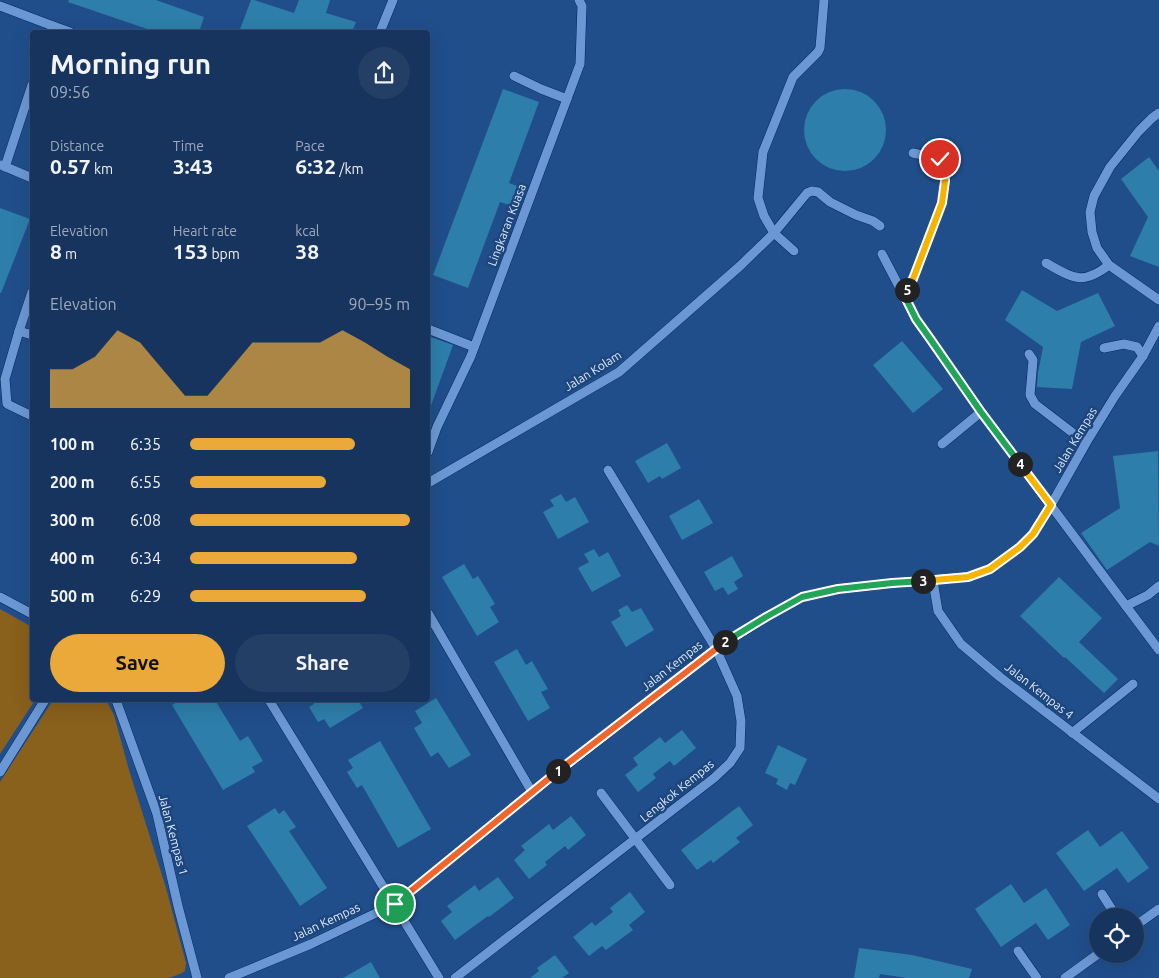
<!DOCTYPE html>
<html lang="en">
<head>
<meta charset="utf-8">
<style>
  :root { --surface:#16345d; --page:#233f66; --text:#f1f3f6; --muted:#9eaabc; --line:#354f72; --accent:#eba93a }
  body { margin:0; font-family:Ubuntu,sans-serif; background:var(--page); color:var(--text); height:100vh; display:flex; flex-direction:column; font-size:19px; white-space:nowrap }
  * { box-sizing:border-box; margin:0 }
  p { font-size:16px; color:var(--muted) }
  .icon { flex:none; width:28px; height:28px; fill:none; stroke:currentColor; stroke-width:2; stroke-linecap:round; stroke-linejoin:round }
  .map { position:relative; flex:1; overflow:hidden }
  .details { position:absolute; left:30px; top:30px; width:400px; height:672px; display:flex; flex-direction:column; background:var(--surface); border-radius:5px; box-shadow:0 5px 20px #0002,0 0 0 1px var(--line) }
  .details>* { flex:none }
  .buttons { position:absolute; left:1089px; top:908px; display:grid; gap:10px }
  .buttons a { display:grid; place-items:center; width:55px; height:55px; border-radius:50%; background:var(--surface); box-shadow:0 5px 20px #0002,0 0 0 1px var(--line); font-size:25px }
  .pin { position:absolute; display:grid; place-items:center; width:42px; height:42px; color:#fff; margin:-21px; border:2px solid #fff; border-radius:50%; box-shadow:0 1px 5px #0007 }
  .km { position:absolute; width:25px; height:25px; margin:-12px; border-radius:50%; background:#222; color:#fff; font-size:14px; line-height:25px; text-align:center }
  .round { display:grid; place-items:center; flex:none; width:52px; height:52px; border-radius:26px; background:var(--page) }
  .head { display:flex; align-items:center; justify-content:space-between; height:85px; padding:0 20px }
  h1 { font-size:28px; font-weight:600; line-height:38px }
  .metrics { display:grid; grid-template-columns:repeat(3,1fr); gap:8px; height:85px; padding:5px 20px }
  .metrics div { display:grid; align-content:center }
  .metrics b { font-size:21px; font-weight:600 }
  .metrics small { font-size:14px; font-weight:400 }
  .metrics p { font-size:14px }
  .chart { height:140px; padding:10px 20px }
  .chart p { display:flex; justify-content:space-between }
  .chart svg { width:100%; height:90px; margin-top:5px; fill:var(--accent); opacity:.7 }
  .cta { display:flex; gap:10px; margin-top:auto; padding:10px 20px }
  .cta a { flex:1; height:58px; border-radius:30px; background:var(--accent); color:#111; font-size:20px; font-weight:600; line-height:58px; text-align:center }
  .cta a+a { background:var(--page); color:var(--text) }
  ul { padding:0 20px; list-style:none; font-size:16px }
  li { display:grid; grid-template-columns:80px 60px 1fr; align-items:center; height:38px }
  li i { height:12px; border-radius:6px; background:var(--accent) }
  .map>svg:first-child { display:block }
  .built { fill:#204e8b; fill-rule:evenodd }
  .green { fill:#89601c }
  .building { fill:#2d7eaa }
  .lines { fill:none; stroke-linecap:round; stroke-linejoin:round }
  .minor-casing { stroke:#002b5e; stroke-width:10 }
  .minor { stroke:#6b98d4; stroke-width:9 }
  .split-1-casing { stroke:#fff; stroke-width:10 }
  .split-2-casing { stroke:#fff; stroke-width:10 }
  .split-3-casing { stroke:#fff; stroke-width:10 }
  .split-4-casing { stroke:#fff; stroke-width:10 }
  .split-5-casing { stroke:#fff; stroke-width:10 }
  .split-6-casing { stroke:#fff; stroke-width:10 }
  .split-1 { stroke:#f0652b; stroke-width:6 }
  .split-2 { stroke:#f0652b; stroke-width:6 }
  .split-3 { stroke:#22a559; stroke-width:6 }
  .split-4 { stroke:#f5b400; stroke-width:6 }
  .split-5 { stroke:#22a559; stroke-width:6 }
  .split-6 { stroke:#f5b400; stroke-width:6 }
  .labels { text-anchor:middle; stroke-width:5; stroke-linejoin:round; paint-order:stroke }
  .street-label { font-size:12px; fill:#ddebff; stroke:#1d467c }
</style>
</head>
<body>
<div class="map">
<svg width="1159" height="978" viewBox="0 0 1159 978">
  <rect width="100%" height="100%" fill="#1d467c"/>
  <path class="built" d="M0,0h1159v978h-1159zM32,32h396v668h-396zM1098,916h37v38h-37z"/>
  <g class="green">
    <path d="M0,609l32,18v73h3l-35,54z"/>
    <path d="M53,700h53l8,15 15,55 37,118 20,75 -1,8 -5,3 -11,4h-169v-196z"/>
  </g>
  <g class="building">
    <path d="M69,0h87l48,17 -5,15h-43l-88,-30z"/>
    <path d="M251,0h3l40,13 5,-13h31l-4,13 30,9 -4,10h-113z"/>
    <circle cx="845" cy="130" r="41"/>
    <path d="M503,89l36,13 -30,81 16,6 -7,19 -18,-6 -32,86 -35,-13z"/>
    <path d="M1149,157l10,14v96l-29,-11 18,-39 -27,-38z"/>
    <path d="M0,208l30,11 -29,74h-1z"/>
    <path d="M1022,290l35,21 41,-18 17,33 -34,16 -9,47 -35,-2 1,-14 5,-26 -38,-27z"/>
    <path d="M428,336l25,9 -24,66h-1z"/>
    <path d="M902,341l41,48 -30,24 -40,-48z"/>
    <path d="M667,443l14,25 -19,11 -2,-3 -12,7 -13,-22z"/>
    <path d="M1158,451l1,95 -9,-4 -43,28 -26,-37 39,-25 -7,-52z"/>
    <path d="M561,494l5,8 9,-5 14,25 -31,17 -15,-27 11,-6 -4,-6z"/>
    <path d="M699,499l14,24 -31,17 -13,-24z"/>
    <path d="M594,549l5,8 9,-5 13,24 -29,16 -14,-24 11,-6 -5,-8z"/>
    <path d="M732,556l11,20 -9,6 4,7 -10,6 -5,-8 -8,4 -11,-19z"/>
    <path d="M464,564l9,15 5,-3 17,28 -5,3 9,15 -22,14 -35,-59z"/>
    <path d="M1059,577l43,41 -23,24 39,37 -14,14 -39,-36 -1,1 -44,-42z"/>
    <path d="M627,605l5,7 9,-4 13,22 -28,17 -15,-25 10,-6 -3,-6z"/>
    <path d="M517,649l9,16 6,-4 16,28 -7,3 9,16 -22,13 -34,-59z"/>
    <path d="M436,698l35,57 -22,13 -11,-16 -7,5 -17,-29 8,-5 -7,-12z"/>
    <path d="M180,700h35l25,41 8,-5 15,25 -11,6 3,5 -32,18 -51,-85z"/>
    <path d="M312,700h46l5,8 -33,20 -6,-9 -6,3 -9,-15 5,-3z"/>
    <path d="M682,730l14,18 -22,18 -4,-5 -17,13 3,4 -18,14 -13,-17 13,-10 -5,-7 27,-21 5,6z"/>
    <path d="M380,741l51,88 -33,19 -36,-63 -5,3 -10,-16 6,-4 -5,-8z"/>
    <path d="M778,745l29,14 -12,26 -5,-2 -3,7 -11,-6 2,-5 -13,-6z"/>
    <path d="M739,806l14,19 -17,13 4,4 -27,21 -2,-3 -14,10 -16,-20z"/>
    <path d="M275,808l4,6 5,-4 12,17 -7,4 38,57 -27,18 -53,-80z"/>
    <path d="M571,816l15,19 -18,15 -3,-4 -20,16 2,3 -18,14 -15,-19 11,-10 -4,-4 28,-22 4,6z"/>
    <path d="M1088,830l12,17 22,-16 27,37 -21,15 -11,-15 -33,23 -28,-38z"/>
    <path d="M498,877l16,21 -25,19 -1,-1 -33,24 -14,-19 11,-9 -5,-6 28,-21 4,6z"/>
    <path d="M1011,884l13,19 22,-15 24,37 -22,15 -12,-17 -35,24 -26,-38z"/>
    <path d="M630,892l15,20 -16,13 4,5 -27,20 -4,-4 -13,10 -16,-19 19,-15 3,4 18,-14 -3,-4z"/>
    <path d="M859,948l53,7 60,14 -3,9h-62l-27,-4 -1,4h-25z"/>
    <path d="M555,955l14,18 -7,5h-32l9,-7 -2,-3z"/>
    <path d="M371,962l9,16h-37z"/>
  </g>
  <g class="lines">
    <g class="minor-casing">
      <g id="minor">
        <path d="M0,6l53,20 -2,6"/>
        <path d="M53,26l17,6"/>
        <path d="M380,32l13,-32"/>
        <path d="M514,76l27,13 26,10"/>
        <path d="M1159,113l-7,5 -13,13 -29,36 -16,29 -4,16 2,20 5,16 12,17 50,35"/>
        <path d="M1,165l31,13"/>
        <path d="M5,167l27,-82"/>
        <path d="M794,251l-20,-18 -10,-17 -6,-18 5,-46 30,-75 25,-25 2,-4 4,-48"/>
        <path d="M882,254l34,65 15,21 50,72 145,194 22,-11 11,-9"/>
        <path d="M1046,263c27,15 36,23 63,2"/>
        <path d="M32,292l-13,39 13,4"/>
        <path d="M904,295l9,-16 29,-76 3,-22 -1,-16 -4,-6 -27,-6"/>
        <path d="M428,329l46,18"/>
        <path d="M19,331l-14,48 2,25 25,12"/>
        <path d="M1104,348l20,-4 13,3 6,9"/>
        <path d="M1029,354l4,6 -3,35 5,9 51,39"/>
        <path d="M942,444l39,-32"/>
        <path d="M428,452l9,-25 34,-71 109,-292 2,-58 -3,-6"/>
        <path d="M428,483l191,-111 121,-106 34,-33 33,-40 5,-2 6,1 12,10 26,13 17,6 7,5"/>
        <path d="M933,581l5,30 23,33 39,33 159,122"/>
        <path d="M0,597l32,17"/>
        <path d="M1126,606l33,44"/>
        <path d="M428,613l104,179"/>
        <path d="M116,700l41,114 21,92 19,72"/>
        <path d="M269,700l170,278"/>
        <path d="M1072,733l61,-49"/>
        <path d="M0,772l45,-72"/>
        <path d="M601,793l69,92"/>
        <path d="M1102,894l14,22"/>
        <path d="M1135,926l24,-17"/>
        <path d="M1018,951l19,27"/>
        <path d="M229,978l82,-34 84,-40 137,-112 184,-143 50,-32 36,-20 36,-8 55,-6 75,-6 22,-8 30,-22 13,-13 18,-29 35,-62 29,-47 28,-40 16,-30"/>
        <path d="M455,978l259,-200 16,-15 10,-15 1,-27 -4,-25 -21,-47 -108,-179"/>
        <path d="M1065,978l33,-24"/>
      </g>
    </g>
    <use href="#minor" class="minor"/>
  </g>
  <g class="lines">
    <g class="split-1-casing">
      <path id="split-1" d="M395,904l163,-133"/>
    </g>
    <g class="split-2-casing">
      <path id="split-2" d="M558,771l158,-122 9,-7"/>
    </g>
    <g class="split-3-casing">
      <path id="split-3" d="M725,642l41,-25 36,-20 36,-8 54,-6 31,-2"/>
    </g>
    <g class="split-4-casing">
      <path id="split-4" d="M923,581l45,-4 22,-8 30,-22 13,-13 18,-29 -31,-41"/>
    </g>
    <g class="split-5-casing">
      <path id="split-5" d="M907,290l-3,5 12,24 15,21 50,72 39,52"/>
    </g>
    <g class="split-6-casing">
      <path id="split-6" d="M907,290l6,-11 29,-76 3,-22 -1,-17 -4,-5"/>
    </g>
    <use href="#split-1" class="split-1"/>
    <use href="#split-2" class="split-2"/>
    <use href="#split-3" class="split-3"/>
    <use href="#split-4" class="split-4"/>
    <use href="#split-5" class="split-5"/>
    <use href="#split-6" class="split-6"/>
  </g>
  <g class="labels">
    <g class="street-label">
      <text transform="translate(507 225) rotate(-69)" y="4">Lingkaran Kuasa</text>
      <text transform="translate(593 371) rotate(-32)" y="4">Jalan Kolam</text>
      <text transform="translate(1075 440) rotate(-59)" y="4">Jalan Kempas</text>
      <text transform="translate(672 666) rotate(-38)" y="4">Jalan Kempas</text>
      <text transform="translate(1039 691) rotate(38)" y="4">Jalan Kempas 4</text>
      <text transform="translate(677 791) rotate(-39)" y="4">Lengkok Kempas</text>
      <text transform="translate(173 835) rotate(75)" y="4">Jalan Kempas 1</text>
      <text transform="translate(326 922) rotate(-25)" y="4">Jalan Kempas</text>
    </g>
  </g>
</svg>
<div class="buttons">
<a><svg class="icon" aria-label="locate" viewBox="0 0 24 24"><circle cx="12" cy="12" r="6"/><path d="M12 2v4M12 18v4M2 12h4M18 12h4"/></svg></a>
</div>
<div class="pin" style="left:395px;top:904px;background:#1e9e55"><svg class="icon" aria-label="arrive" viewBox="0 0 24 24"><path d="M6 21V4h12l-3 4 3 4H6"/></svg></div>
<div class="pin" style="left:940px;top:159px;background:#d93025"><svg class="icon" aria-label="check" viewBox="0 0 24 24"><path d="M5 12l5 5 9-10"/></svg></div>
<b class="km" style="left:558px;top:771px">1</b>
<b class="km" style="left:725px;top:642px">2</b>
<b class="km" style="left:923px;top:581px">3</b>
<b class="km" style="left:1020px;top:464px">4</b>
<b class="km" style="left:907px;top:290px">5</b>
<section class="details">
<div class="head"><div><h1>Morning run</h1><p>09:56</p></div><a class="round"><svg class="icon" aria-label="share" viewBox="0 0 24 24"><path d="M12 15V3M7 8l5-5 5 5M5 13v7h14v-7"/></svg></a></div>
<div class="metrics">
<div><p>Distance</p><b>0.57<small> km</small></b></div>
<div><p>Time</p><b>3:43</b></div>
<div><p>Pace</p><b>6:32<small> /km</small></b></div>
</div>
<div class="metrics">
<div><p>Elevation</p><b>8<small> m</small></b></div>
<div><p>Heart rate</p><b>153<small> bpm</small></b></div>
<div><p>kcal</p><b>38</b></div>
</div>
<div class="chart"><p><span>Elevation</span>90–95 m</p>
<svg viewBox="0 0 160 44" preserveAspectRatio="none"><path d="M0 44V25L10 25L20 19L30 6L40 12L50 25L60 38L70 38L80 25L90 12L100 12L110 12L120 12L130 6L140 12L150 19L160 25V44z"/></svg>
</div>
<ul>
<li><b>100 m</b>6:35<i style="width:75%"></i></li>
<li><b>200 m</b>6:55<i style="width:62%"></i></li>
<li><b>300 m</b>6:08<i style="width:100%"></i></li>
<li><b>400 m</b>6:34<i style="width:76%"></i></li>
<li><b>500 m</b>6:29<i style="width:80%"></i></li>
</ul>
<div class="cta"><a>Save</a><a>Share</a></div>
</section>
</div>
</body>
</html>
